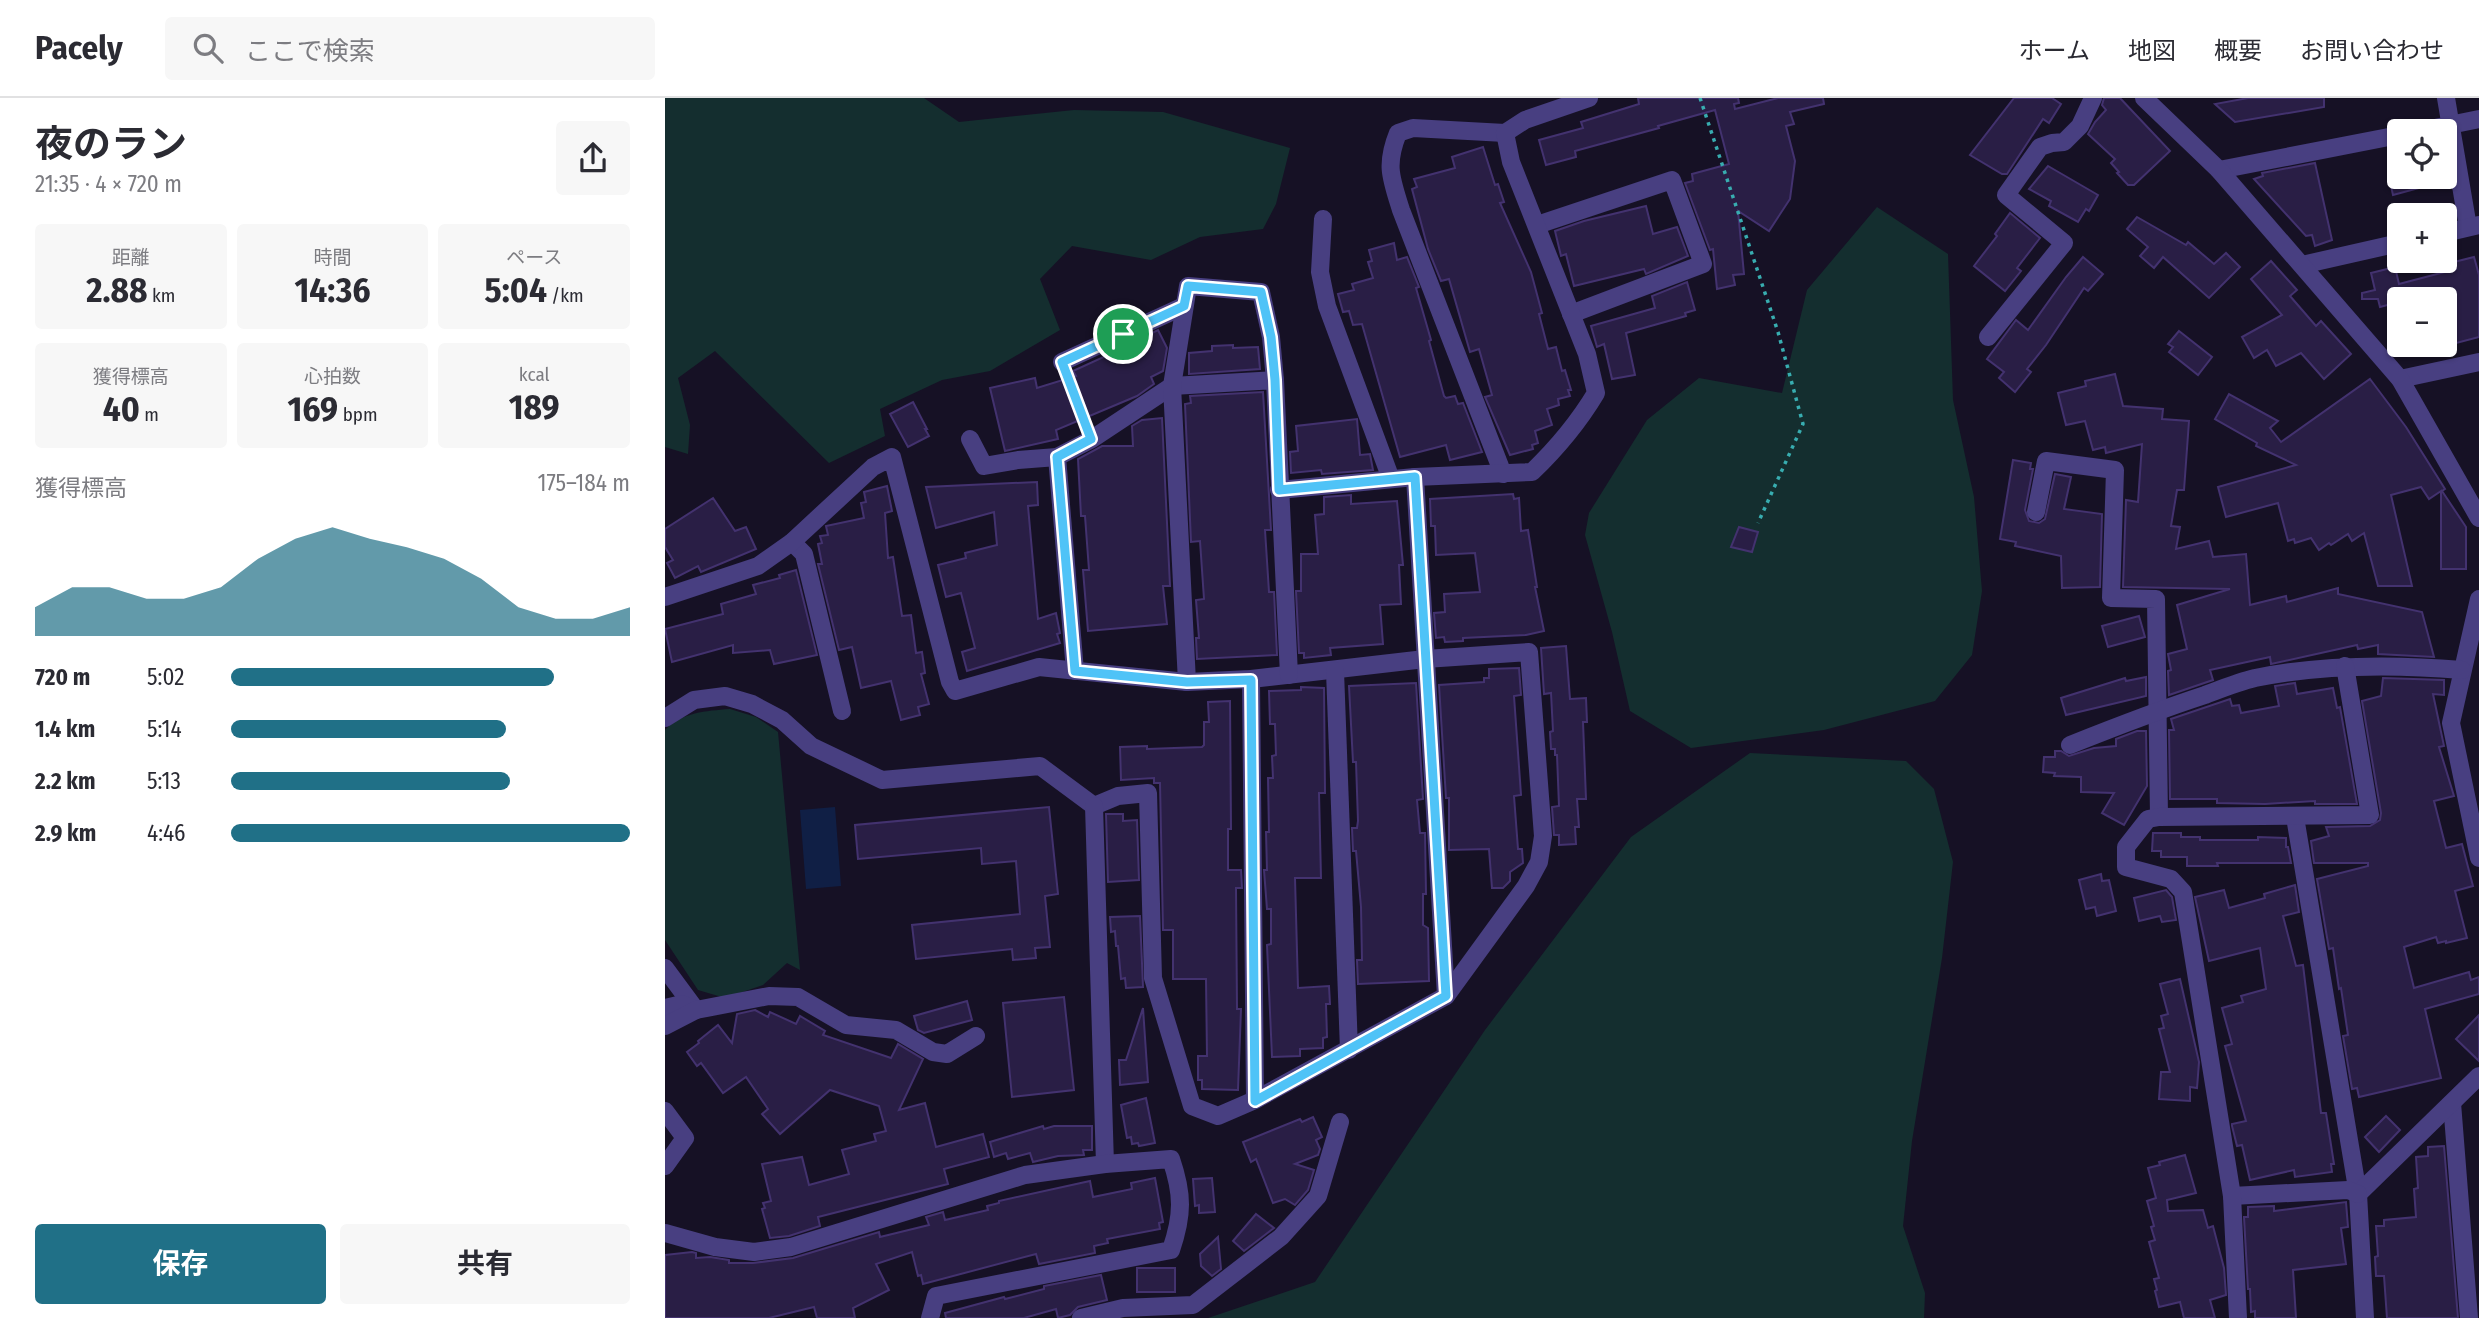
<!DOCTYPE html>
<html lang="ja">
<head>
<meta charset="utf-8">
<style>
  :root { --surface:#fff; --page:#f7f7f7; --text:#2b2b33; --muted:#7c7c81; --line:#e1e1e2; --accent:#207087 }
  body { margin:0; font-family:"Fira Sans Condensed","Noto Sans JP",sans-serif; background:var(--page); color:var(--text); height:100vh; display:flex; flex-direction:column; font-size:26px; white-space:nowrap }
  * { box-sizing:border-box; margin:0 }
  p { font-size:23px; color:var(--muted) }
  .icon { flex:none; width:38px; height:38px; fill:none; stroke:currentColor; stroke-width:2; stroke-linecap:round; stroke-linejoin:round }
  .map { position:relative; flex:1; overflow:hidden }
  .details { display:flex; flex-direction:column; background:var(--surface); width:665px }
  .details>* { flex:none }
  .fabs { position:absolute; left:1722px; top:21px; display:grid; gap:14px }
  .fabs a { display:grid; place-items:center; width:70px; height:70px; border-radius:7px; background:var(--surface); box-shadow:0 2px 5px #0004; font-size:35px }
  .pin { position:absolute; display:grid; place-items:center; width:60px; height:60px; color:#fff; margin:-30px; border:4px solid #fff; border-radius:50%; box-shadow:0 2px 7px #0007 }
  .round { display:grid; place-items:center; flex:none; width:74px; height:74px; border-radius:7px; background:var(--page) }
  .headline { display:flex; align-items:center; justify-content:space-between; height:119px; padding:0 35px }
  h1 { font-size:38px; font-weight:700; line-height:52px }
  .metrics { display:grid; grid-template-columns:repeat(3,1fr); gap:10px; height:119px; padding:7px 35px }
  .metrics div { display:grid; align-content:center; border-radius:7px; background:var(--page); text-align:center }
  .metrics b { font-size:35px; font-weight:700 }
  .metrics small { font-size:19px; font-weight:400 }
  .metrics p { font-size:19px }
  .chart { height:196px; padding:14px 35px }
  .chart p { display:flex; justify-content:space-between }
  .chart svg { width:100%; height:126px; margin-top:7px; fill:var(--accent); opacity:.7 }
  .button { display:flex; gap:14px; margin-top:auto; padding:14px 35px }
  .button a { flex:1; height:80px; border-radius:7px; background:var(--accent); color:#fff; font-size:28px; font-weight:700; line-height:80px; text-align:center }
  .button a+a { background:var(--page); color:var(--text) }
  ul { padding:0 35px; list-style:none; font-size:23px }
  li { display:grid; grid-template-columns:112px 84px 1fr; align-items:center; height:52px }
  li i { height:18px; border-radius:9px; background:var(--accent) }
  header { display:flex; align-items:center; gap:42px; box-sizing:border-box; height:98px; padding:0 35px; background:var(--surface); border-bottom:2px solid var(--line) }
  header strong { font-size:33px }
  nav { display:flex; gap:38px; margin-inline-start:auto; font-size:24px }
  .search { width:490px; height:63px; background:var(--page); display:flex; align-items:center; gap:18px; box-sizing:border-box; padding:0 24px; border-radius:7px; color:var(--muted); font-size:26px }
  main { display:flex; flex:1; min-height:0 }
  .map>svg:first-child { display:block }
  .green { fill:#142e2f }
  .water { fill:#101f45 }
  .building { fill:#291e45; stroke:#43326f; stroke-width:2 }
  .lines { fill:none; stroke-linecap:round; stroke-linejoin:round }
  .path { stroke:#38adb0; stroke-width:3.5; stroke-dasharray:3.5 5; stroke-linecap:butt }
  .minor { stroke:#483f81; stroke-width:18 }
  .tertiary { stroke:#483f81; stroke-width:18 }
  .route-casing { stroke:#fff; stroke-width:14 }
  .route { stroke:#4fc3f7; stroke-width:9 }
</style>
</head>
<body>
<header>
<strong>Pacely</strong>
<div class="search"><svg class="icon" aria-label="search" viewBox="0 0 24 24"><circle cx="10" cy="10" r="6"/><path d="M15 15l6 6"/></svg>ここで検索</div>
<nav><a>ホーム</a><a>地図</a><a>概要</a><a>お問い合わせ</a></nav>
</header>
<main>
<section class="details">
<div class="headline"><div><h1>夜のラン</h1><p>21:35 · 4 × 720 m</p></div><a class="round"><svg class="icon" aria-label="share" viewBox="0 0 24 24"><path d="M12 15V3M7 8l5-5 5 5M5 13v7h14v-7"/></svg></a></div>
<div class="metrics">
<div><p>距離</p><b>2.88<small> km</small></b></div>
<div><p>時間</p><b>14:36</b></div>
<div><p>ペース</p><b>5:04<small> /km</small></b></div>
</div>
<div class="metrics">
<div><p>獲得標高</p><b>40<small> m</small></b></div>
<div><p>心拍数</p><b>169<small> bpm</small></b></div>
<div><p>kcal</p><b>189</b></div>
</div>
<div class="chart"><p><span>獲得標高</span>175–184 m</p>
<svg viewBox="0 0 160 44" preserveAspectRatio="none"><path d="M0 44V34L10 27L20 27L30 31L40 31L50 27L60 17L70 10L80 6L90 10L100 13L110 17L120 24L130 34L140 38L150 38L160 34V44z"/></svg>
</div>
<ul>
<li><b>720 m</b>5:02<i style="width:81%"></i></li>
<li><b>1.4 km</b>5:14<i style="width:69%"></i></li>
<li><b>2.2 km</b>5:13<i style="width:70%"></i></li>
<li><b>2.9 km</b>4:46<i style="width:100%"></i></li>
</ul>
<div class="button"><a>保存</a><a>共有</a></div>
</section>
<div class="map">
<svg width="1814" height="1220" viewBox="0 0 1814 1220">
  <rect width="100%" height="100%" fill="#161125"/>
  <g class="green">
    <path d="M0,0h259l35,24 115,-12 89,2 127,36 -14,56 -13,25 -63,8 -49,23 -79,-14 -32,33 20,51 -70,41 -48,9 -62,29 5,27 -56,27 -114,-112 -37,27 12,47 -2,29 -23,-7z"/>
    <path d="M1212,109l71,47 5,146 21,97 8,94 -10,64 -37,46 -111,29 -133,18 -61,-37 -18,-79 -27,-97 4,-22 58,-93 52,-42 83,15 25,-103z"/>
    <path d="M65,611l26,8 22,15 22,238 -13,-7 -24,22 -38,13 -27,-8 -33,-50v-210c18,-18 40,-19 65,-21z"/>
    <path d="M1085,655l156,8 28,28 19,73 -11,96 -30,183 -9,85 22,67 -1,25h-716l107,-36 170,-252 146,-193z"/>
  </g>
  <path class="water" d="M170,709l6,79 -35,3 -6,-79z"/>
  <g class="building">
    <path d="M973,0h100l1,5 -5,1 1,5 43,-11h45l1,6 -34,8 4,12 -8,2 9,35 -5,38 -21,32 -31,-20 6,63 -11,1 2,10 -18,4 -4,-40 -3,1 -25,-67 8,-2 -1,-7 37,-10 -14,-54 -57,16 1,2 -84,23 1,6 -30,8 -7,-25 44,-12 -2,-6 58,-18z"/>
    <path d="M1349,0h38l9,6 -12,19 -6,-4 -36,55h-5l-32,-19z"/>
    <path d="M1439,0h16l50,53 -36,34h-6l-11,-12 2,-1 -8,-9 4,-4 -27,-25 7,-12 11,-12 -4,-5z"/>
    <path d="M1583,0h76v9l-89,15 -20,-18z"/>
    <path d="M818,49l12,38 3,-1 6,18 -4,1 31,69 11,41 -3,1 9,35 8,-2 6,24 3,-1 6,20h-3l2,6 -12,3 1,6 -12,4 5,16 -17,6 3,12 -6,2 1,4 -23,6 -25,-58 7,-2 -13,-46 -9,3 -21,-73 -8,2 -13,-32 -16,-60 5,-2 -3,-8 41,-11 -3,-11z"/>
    <path d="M1650,65l17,77 -17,6 -3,-11 -6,1 -52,-57 9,-3 -1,-3z"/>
    <path d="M1383,68l50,29 -9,16 -3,-2 -8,13 -29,-16 2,-5 -22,-12z"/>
    <path d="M1724,79h51l1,5 -48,13z"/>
    <path d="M981,108l7,28 24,-7 11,29 -42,18 -2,-5 -70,17 -8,-32 -5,2 -6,-25 29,-10z"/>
    <path d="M1345,115l30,25 -23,30 4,3 -16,20 -31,-25 23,-30 -2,-2z"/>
    <path d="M1472,119l49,28 2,-3 26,22 12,-11 14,14 -31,31 -46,-41 -9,11 -14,-12 8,-9 -21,-18z"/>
    <path d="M729,145l3,17 10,-3 12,30 -3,1 15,52 -2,1 15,55 2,2 9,-2 3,8 5,-1 19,49 -32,8 -4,-15 -46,12 -38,-133 -9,1 -4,-14 -6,1 -5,-18 16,-4 -2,-6 21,-6 -5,-16 4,-1 -3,-11z"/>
    <path d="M1418,159l20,17 -15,17 -4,-3 -38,57 -19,24 4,3 -16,20 -16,-14 5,-6 -17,-13 29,-39 12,10 38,-53z"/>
    <path d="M1809,159l5,18v62l-34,9v-53l-26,6h-20v3l-19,5 -2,-8h-16v-6l13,-3 -4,-17 24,-6 4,17 57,-15 -2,-7z"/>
    <path d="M1606,163l26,29 -7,6 26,30 5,-5 30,33 -27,25 -23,-26 -25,13 -9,-16 -13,8 -12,-21 40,-22 -31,-36z"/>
    <path d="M1022,184l8,28 -10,3 1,3 -60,17 9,42 -23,4 -8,-35 -7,3 -6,-21 64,-18 -3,-12z"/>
    <path d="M493,232l9,18 -4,23 -12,6 3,7 -17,12 -81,34 2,9 -53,12 -15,-63 45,-10 2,10 39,-12 -3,-5 37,-17 4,8 30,-14 -4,-9z"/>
    <path d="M1514,233l33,26 -14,18 -29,-23 4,-5 -5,-3z"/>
    <path d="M568,247v3l25,-1 2,22 -71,5v-21l23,-2v-5z"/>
    <path d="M1450,276l8,32 40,3 -1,10 27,2 -5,69h-7l-6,36 9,1 -4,22 33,-8 4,16 33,-3 4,51 36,-9 1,6 51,-14v6l84,18 12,45 -56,-3v-9l-20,4 -1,-4 -86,19 -1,-7 -60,13 3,10 -44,15 -1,-24 3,-1 -3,-16 19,-5 -10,-44 53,-16 -107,-2 3,-87 12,2 4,-58 -36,9 -1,-6 -12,3 -8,-29 -19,4 -8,-32 28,-7 -1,-5z"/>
    <path d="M1705,281l36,48 39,62 -3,2 24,36v42h-25v-78l-12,8 -8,-12 -30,8 21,91h-34l-14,-53 -12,8 -4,-7 -17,11 -2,-2 -10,7 -8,-12 -16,5 -1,-4 -6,2 -10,-38 -52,14 -8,-30 78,-22 -40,-19 1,-3 -42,-24 14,-25 49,27 -8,7 11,14z"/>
    <path d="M598,294l8,138h-6l4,62h5l3,63 -80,4 -1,-21h3l-3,-38 8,-1 -4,-58 -9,1 -6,-138 6,-1 -1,-7z"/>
    <path d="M248,304l14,27h-2l4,7 -21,11 -18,-33z"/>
    <path d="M497,320l8,168h-7l4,38 -79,7 -5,-61h6l-4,-54h-4l-3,-57 24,-13h31l-1,-20 10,-6z"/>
    <path d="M692,321l3,36 10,-1 3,16 -51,4 -1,-4 -30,3 -1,-21 8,-1 -2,-25z"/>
    <path d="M1348,362l18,3 -1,6h3l-8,41 4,11 10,2 6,-4 10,-45 16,3 -7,32 38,5 -2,73 -38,1 -1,-32 -46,-10 1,-4 -16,-3z"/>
    <path d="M372,384l1,23 -10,1 10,113 18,-6 4,20 -3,1 3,9 -93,28 -5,-19 13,-4 -14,-55 -15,4 -8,-32 28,-7 -1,-5 32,-8 -3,-33 -58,16 -10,-41z"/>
    <path d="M222,388l5,25 -7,2 3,45 5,-1 9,59 9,-1 5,38 6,-1 3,21 -4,1 8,30 -11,3 2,8 -19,5 -10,-39 -30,7 -9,-41 -13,3 -21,-86h4l-4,-20 4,-1 -2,-7 8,-1 -2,-9 38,-8 -3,-15 5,-1 -2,-10z"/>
    <path d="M848,396l1,5 5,-1 2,33 7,-1 9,57h-2l9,44 -18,4 -63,3v3l-18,1 -1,-5 -8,1 -2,-25 11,-1 -1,-18 36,-2 -5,-39 -39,2 -1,-29h-4l-1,-27z"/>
    <path d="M686,397v9l46,-3 6,64h-4l2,39 -21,1 3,39 -53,4 1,7 -27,3v-5h-5l-3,-62h5v-37h17l-3,-39 9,-1v-17z"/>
    <path d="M48,400l22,33 11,-4 10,22 -55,23 -3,-6 -23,12 -8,-15 6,-3 -8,-13v-18z"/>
    <path d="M1074,429l19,5 -6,20 -21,-5z"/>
    <path d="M131,472l21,85 -43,9 -4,-14 -37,3v-8l-61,17 -7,-33 58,-15 -2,-10 35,-10 -3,-9 27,-7 -1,-3z"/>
    <path d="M1474,518l6,21 -37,10 -6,-21z"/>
    <path d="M901,548l4,53 16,-1 1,24h-4l3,77h-9l2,28h-4l1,17 -17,1v-10h-5l-2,-28 7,-1 -2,-51h-2v-6h-4l-1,-17 3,-1 -2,-38 -7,1 -3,-46z"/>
    <path d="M854,570l2,27 -7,1 7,99 -7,1 4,53h4l1,14 -13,9v9l-7,7h-11l-3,-39 -40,1v-52h-3l-7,-113 45,-3v-4h5v-9z"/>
    <path d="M1481,579v19l-80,19 -5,-17 64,-20 1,3z"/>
    <path d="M1718,580l61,2v15l-11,-1 11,52 -5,1 15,49 -20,5 12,47 16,-4 11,42 -18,5 12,47 -21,5v-2l-8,2 -2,-6 -32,10 10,41 55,-16 2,8 8,-3v17l-54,15 16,69 -82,19 -2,-9 -5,1 -9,-53 5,-1 -7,-47 -2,1 -6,-41 -4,1 -12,-70 51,-13v-3h-54l-3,-22 18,-5 -3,-9 44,-1 10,-6 1,-7 -19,-112 19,-5z"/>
    <path d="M751,585l7,116 -6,1 3,33h5l1,61h-3v31l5,3 1,53 -71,3 -1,-24h5l-1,-53 -5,-56h-3l-1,-23h5l1,-7 -2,-59h-3l-4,-76z"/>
    <path d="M1630,585l2,11 36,-6 4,20 3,-1 17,97h-42v-3l-50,3 -48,-1v-4h-47l-1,-69h5l-3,-11 59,-20 2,7 7,-1 2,8 38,-7 -4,-20z"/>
    <path d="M636,589l23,1 1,105h-6l2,85h-26l3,110 31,-2 1,18h-4l1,33 -4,1v10l-23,1v7l-28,1 -5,-112 4,-1v-35h-4l-3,-39h3l-1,-38h3l-1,-54h5l-1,-22 4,-1 -1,-31h-5l-1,-33 32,-1z"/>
    <path d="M565,603l1,128h-3v41h13l1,18h-6l1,121h4l-3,81 -36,-1v-9h-4v-24h9l-1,-77h-33v-49h-10l-3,-147h-6v-5l-33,2 -1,-33 27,-1v3l55,-2 2,-2v-23h5l-1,-20z"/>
    <path d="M1472,633h9l1,55 -23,39 -22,-12 12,-20 -33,-1v-15l-27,-1 1,-3 -12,-1 1,-15h11v-6h6l8,5 25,-8 22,-2v-7z"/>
    <path d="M384,709l9,87 -13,2 5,51 -15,1 1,10 -23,2 -1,-11 -96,10 -4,-34 108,-11 -4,-53 -34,3 -1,-16 -123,11 -3,-34z"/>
    <path d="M441,716h17v7l14,-1 2,60 -31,2z"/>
    <path d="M1488,735h28v4h19v3h58v-3l28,1v9h2l3,16h-74l1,3h-31v-9h-26v-6h-9z"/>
    <path d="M1436,776l1,7 7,-1 7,31 -19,5 -2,-9 -9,2 -7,-29z"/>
    <path d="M1630,787l4,27 -16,4 13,50 7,-1 18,148h5l8,51h-3l1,8 -37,5 -1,-7 -44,10 -8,-35 -5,1 -5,-20v-2l14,-3 -21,-75 7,-2 -10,-36 21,-6 -2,-6 25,-7 -6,-41 -51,13 -14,-64 29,-7 5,18 36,-10 -1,-4z"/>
    <path d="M1501,792l6,7 4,23 -14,2 -2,-6 -21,5 -5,-23z"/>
    <path d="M475,818l3,71 -17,1 -1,-10 -4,1 -3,-33h-2l-1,-15 -4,1 -1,-15z"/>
    <path d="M1515,881l19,83 -2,26 -7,-1v14l-31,-2 2,-27h9l-11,-43 5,-1 -3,-12 7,-2 -8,-30z"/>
    <path d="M399,899l10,93 -62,7 -9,-94z"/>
    <path d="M302,903l5,19 -48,13 -6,-3 -4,-14z"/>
    <path d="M478,910l5,74 -28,3 -1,-25h7z"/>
    <path d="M90,912l13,7 2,-5 26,12 4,-8 25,15 -2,4 68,23 7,-14 25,15 -24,51 26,-7 11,44 47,-13 6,23 -45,12 4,15 -130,33 2,9 -31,10 -19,2 -8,-29 3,-1 -2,-5 8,-2 -9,-37 40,-7 7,28 40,-11 -7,-24 34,-9 -2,-7 12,-3 -7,-25 -49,-16 -50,44 -18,-20 6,-5 -22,-32 -23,16 -22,-30 -4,3 -10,-14 12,-9 -1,-2 20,-16 14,18 5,-29z"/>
    <path d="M1814,917v46l-23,-22z"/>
    <path d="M481,1000l9,45 -16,3 -1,-3 -6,1 -1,-7 -4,1 -6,-33z"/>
    <path d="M1721,1018l14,14 -21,22 -14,-15z"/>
    <path d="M648,1019l9,20 -6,3 4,9 -2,6 -23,9 19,6 -6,20 -13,15 -10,-6 -12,4 -17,-44 -5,3 -8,-20 57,-23 2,3z"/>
    <path d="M378,1028l1,3 10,-3h38v24h-9l1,5 -26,1 -25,6 -3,-9 -22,6 -2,-6 -12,4 -4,-15z"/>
    <path d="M1779,1048l14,172h-71l-3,-42h-8l-1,-19 3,-1 -2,-30h8v-6l32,-3 -2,-28 4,-1 -2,-31 12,-1v-9z"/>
    <path d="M1520,1057l11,38 -29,7 1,11 35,-1 5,18 5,-2 11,42 2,27 -16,5 5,18h-31l-4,-16 -21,5 -4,-16 2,-1 -3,-11 5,-1 -10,-36 6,-2 -4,-13 3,-1 -7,-25 9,-3 -8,-30 12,-3 -1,-3z"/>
    <path d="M490,1080l8,44 -4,1 1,6 -53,10 1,4 -14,3 1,7 -56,11 -3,-10 -113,30 -2,-9 -3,1 -6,-24 -36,12 13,26 -36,18 2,10h-38l-3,-11 -45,11h-104v-63l27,-3 4,1v5l14,-1 19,3v3h24l40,-5 86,-26 1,5 49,-12 -3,-8 17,-5 2,8 43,-10 -1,-4 12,-3v-2l91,-20 3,16 39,-8 -1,-6z"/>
    <path d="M547,1080l3,34 -16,1v-8l-4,1 -2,-27z"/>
    <path d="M1681,1104l2,25 -7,1 5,36 -53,6 3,48h-41v-7l-4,1 -1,-23h-2l-4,-72h4v-10l26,-1v5z"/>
    <path d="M591,1116l18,14 -30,23 -11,-10z"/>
    <path d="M553,1139l3,32 -9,7 -11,-10 -1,-12z"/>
    <rect x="472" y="1170" width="38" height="24"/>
    <path d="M436,1177l6,25 -29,7 -8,8 -12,3 -2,-9 -32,9h-78l-1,-5 59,-16 1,2 39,-10v-3z"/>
  </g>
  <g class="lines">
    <g class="path">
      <path d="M1035,0l78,234 25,92 -45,99"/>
      <path d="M403,279l17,45"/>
    </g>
    <g class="minor">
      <path d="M1781,0l22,129"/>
      <path d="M1755,33l59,-12"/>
      <path d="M1554,72l180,-35"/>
      <path d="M658,121l-3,53 7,34 64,173"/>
      <path d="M872,127l135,-45 31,84 -132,50"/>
      <path d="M1780,135l34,-8"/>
      <path d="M1637,167l97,-22"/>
      <path d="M1323,239l76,-94 -58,-48 34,-48 12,-4 12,-1 16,-16 13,-28"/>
      <path d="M397,264l122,-56"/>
      <path d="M1735,281l79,-17"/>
      <path d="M305,341l14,27 34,-6 39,-3"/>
      <path d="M838,376l-102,-264c-10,-32 -16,-45 -3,-77l15,-5 92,5"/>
      <path d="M750,379l31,519"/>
      <path d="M614,392l136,-13 117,-5c25,-24 46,-49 64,-79l-9,-39 -76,-192 -6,-29 20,-13 64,-22"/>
      <path d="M1371,414l10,-51 69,9 -4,128 45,1 3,218"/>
      <path d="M127,444l12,12 38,157"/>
      <path d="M0,499l93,-31 34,-24 81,-75 19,-10 58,225 5,9 84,-24 148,15 64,-3 174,-20 104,-7 14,184 -4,26 -13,24 -80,110 -191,104 -37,16 -26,-10 -39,-128 -5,-185 -30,3 -24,10"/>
      <path d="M1814,501l-28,124 28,135"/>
      <path d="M410,573l-18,-214 35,-18 80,-53 103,-6 14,295"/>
      <path d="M670,573l14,379"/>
      <path d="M586,581l4,421"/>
      <path d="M522,584l-15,-296 16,-100 73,6 10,45 4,43"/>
      <path d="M0,620l29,-18 31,-4 27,8 30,16 29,26 71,34 158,-14 54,40"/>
      <path d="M1405,647c45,-18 89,-35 135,-50 16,-6 33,-13 50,-17 69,-14 137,-14 207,-8"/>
      <path d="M429,708l11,358"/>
      <path d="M1630,719l63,377 7,124"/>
      <path d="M0,870l31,42"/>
      <path d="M0,910l17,-4 14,6"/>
      <path d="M0,928l31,-16 73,-14 29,1 48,28 50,5 37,22 14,2 29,-18"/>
      <path d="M1787,1005l17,215"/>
      <path d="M0,1013l20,27 -20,28"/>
      <path d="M1693,1096l121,-118"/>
      <path d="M1567,1098l116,-6 10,4"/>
      <path d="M0,1135l50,14 39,5 37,-5 234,-72 80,-11 66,-5c12,35 12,56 0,91l-235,46 -6,22"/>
      <path d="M416,1220l42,-10 70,-3 88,-68 37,-41 22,-74"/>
      <path d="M1573,1220l-6,-122 -49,-304 -12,-13 -45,-12v-20l22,-28 11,-2 211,-2 -25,-149"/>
    </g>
    <path class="tertiary" d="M1479,0l75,72 181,209 79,139"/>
  </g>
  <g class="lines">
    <g class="route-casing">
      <path id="route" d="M523,188l73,6 10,45 4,43 4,110 136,-13 31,519 -191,105 -4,-421 -64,2 -112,-11 -18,-214 34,-18 -29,-77 122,-56z"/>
    </g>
    <use href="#route" class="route"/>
  </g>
</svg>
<div class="fabs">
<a><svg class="icon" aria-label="locate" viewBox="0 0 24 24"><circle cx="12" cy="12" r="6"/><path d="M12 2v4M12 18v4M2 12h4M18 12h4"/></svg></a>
<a>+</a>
<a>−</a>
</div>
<div class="pin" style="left:458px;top:236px;background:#1e9e55"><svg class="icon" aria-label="arrive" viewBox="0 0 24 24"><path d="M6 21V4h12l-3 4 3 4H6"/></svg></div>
</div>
</main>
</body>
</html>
